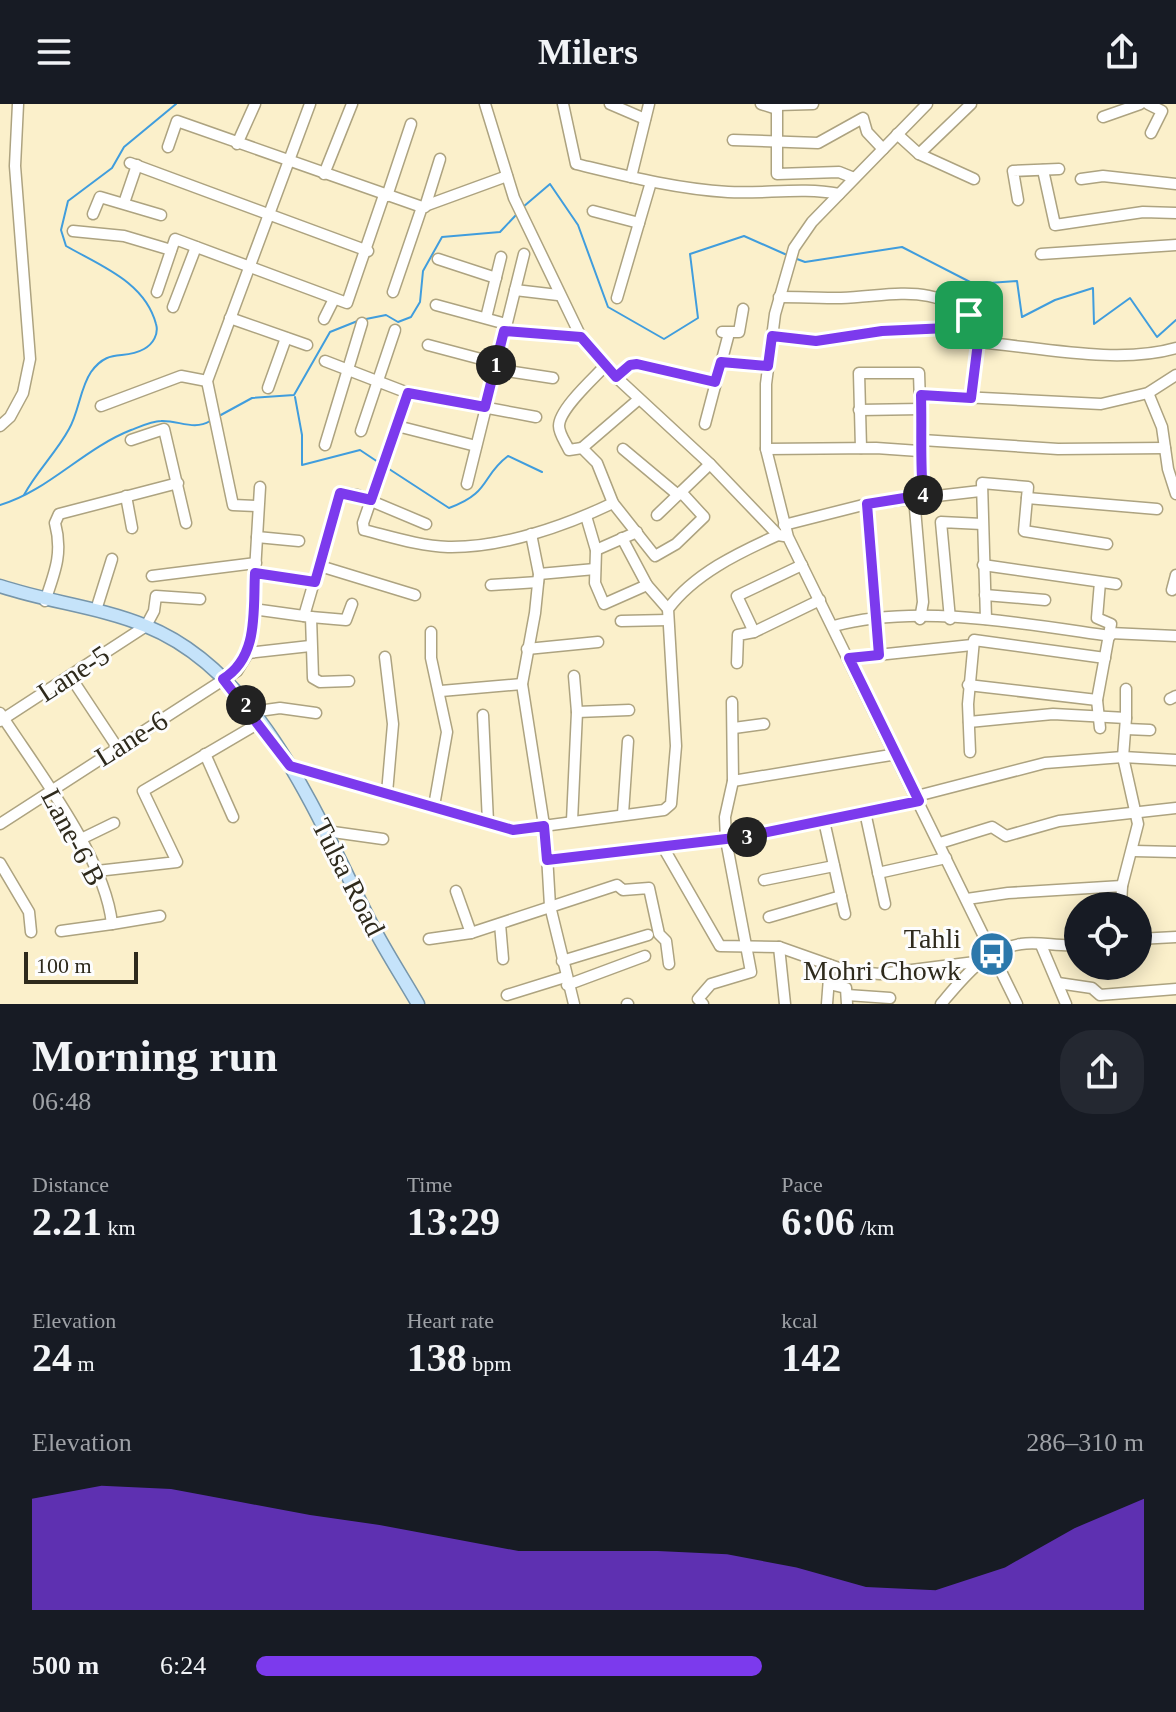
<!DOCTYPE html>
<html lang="en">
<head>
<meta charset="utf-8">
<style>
  :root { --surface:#171b24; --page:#242831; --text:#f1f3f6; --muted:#9ea1a6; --accent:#7c3aed }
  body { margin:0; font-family:Georgia,serif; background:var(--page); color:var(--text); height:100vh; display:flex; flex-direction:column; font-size:30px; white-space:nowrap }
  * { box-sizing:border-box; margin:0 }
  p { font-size:26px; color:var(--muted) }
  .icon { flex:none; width:44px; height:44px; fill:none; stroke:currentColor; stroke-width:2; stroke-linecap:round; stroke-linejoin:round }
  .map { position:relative; height:900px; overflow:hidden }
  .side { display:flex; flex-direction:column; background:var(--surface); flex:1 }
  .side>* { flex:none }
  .fabs { position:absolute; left:1064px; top:788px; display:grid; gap:16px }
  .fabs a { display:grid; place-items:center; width:88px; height:88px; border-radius:50%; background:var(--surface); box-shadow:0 4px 20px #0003; font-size:40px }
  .scale { position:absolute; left:24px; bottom:20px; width:114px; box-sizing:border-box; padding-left:8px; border:4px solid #2e2a1c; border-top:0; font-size:22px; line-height:28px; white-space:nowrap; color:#2e2a1c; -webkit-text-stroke:6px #fdfdfd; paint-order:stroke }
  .pin { position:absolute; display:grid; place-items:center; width:68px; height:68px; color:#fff; margin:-34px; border-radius:16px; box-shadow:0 4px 12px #0006 }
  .km { position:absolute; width:40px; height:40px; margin:-20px; border-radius:50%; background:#222; color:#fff; font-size:22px; line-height:40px; text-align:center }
  .round { display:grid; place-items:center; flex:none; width:84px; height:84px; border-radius:32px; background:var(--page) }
  .overview { display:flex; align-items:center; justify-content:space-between; height:136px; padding:0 32px }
  h1 { font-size:44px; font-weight:700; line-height:60px }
  .stats { display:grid; grid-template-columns:repeat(3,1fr); gap:12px; height:136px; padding:8px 32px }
  .stats div { display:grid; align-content:center }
  .stats b { font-size:40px; font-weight:700 }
  .stats small { font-size:22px; font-weight:400 }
  .stats p { font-size:22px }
  .chart { height:224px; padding:16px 32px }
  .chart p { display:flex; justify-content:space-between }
  .chart svg { width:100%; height:144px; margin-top:8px; fill:var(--accent); opacity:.7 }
  ul { padding:0 32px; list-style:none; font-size:26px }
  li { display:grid; grid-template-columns:128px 96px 1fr; align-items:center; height:60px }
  li i { height:20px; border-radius:10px; background:var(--accent) }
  header { display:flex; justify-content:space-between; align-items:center; height:104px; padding:0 32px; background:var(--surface); font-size:36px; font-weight:700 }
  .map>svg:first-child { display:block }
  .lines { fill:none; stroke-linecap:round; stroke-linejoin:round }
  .stream { stroke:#409ddd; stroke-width:2 }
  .minor-casing { stroke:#ada380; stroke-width:13 }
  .major-casing { stroke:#7796aa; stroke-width:15 }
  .minor { stroke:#fff; stroke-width:10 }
  .major { stroke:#c5e3fa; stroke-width:12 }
  .route-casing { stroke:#fff; stroke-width:16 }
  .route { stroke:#7c3aed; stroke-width:10 }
  .labels { text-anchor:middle; stroke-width:6; stroke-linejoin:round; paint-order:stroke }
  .street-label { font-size:28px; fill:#2e2a1c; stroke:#fdfdfd }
  .poi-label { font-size:28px; fill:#2e2a1c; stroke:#fdfdfd; text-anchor:end }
</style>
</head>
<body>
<header><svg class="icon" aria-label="menu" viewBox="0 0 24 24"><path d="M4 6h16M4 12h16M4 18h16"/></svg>Milers<svg class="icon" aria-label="share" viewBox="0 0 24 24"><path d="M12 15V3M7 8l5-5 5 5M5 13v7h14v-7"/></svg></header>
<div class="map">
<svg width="1176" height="900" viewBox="0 0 1176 900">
  <rect width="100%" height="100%" fill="#fbf0cb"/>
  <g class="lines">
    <g class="stream">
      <path d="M523,103l27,-23 28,41 30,82 56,32 34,-21 -8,-64 54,-18 43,19"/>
      <path d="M797,155l8,3 97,-15 72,37 43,-3 5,36 33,-17 38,-12 1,36 36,-26 27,39 19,-17"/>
      <path d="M366,215l20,-4 12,7 13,-5 9,-15 3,-31 19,-34 58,-5 16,-17"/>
      <path d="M295,293l7,38v30l58,-15 21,14"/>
      <path d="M219,312l33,-18 42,-3 36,-63 30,-12"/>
      <path d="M386,363l63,41c42,-15 32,-32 59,-52l34,16"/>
      <path d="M24,391c12,-23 32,-42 45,-66 10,-17 11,-41 22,-57 18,-25 32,-11 53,-23 9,-5 15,-15 12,-25 -11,-42 -55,-58 -90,-78l-5,-16 7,-29 44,-33 12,-21 52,-43"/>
      <path d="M0,401c48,-14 83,-56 131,-75 8,-3 21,-9 30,-9 17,-1 33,10 49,0"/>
    </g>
    <g class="minor-casing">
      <g id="minor">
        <path d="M485,0l29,94 67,139 35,40 94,87 68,71 6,1"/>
        <path d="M563,0l13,60c50,12 100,25 152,28 37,2 75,-5 111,2"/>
        <path d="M610,0l35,15"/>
        <path d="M761,0l16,5"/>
        <path d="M777,0v70l62,-2 15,6"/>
        <path d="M927,0l-115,118 -18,26 -19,66 -9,70v65l22,88 229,467"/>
        <path d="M1148,0l14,7 -11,22"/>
        <path d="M777,1l36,-1"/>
        <path d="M1103,13l37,-13"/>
        <path d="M897,30l22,20 55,25"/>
        <path d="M733,36l85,3 45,-25 4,14 16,17"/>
        <path d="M237,40l18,-40"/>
        <path d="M168,43l9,-26 245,86 85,-31"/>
        <path d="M919,50l52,-50"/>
        <path d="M130,59l238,88"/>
        <path d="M1043,66l12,55 88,-13 33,1"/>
        <path d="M324,70l28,-70"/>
        <path d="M631,73l18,-73"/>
        <path d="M1081,75l22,-3 73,8"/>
        <path d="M387,92l24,-72"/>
        <path d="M1018,96l-5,-29 46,-2"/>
        <path d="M124,99l13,-38"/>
        <path d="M425,103l15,-48"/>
        <path d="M593,107l46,12"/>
        <path d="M93,110l7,-17 61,18"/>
        <path d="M73,127l51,5 47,14"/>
        <path d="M1041,150l135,-9"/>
        <path d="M438,155l58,19"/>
        <path d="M515,186l43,5"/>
        <path d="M157,188l18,-53 172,64 37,-108"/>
        <path d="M393,188l29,-85"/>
        <path d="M779,193c20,0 41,1 62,1 55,-2 97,-18 139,29l-9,71"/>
        <path d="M617,194l34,-116"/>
        <path d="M436,201l70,19"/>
        <path d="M173,203l23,-60"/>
        <path d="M230,214l77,27"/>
        <path d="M486,214l15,-61"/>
        <path d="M324,215l10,-20"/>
        <path d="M504,227l77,6"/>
        <path d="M722,228h17l4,-23"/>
        <path d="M772,232l44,5 66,-10 66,-3 21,-13"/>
        <path d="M978,238c60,5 140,23 198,6"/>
        <path d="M428,241l68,18"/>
        <path d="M325,257l83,32 128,24"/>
        <path d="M721,258l47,4"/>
        <path d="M605,262c-11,12 -46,43 -46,60 0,8 7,17 10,24l13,-2 15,15 16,40 42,53 21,-12 28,-27 -23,-25"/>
        <path d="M494,265l59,9"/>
        <path d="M616,273l17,-13 82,18"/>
        <path d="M268,284l18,-50"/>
        <path d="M408,289l-45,130 1,7c28,7 56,16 84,17 54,1 117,-21 165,-44"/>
        <path d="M1148,289l14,34 6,42 8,25"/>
        <path d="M921,291l180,9 47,-11 28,-18"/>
        <path d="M101,302l80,-30 26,5"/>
        <path d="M859,306l63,-1"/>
        <path d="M705,320l24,-91"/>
        <path d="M0,322l10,-9 13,-24 7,-34 -15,-193 3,-62"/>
        <path d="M397,322l79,20"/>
        <path d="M361,327l34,-101"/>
        <path d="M131,336l33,-11 22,94"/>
        <path d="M922,336l136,9 107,-1"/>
        <path d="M325,341l37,-122"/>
        <path d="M582,344l57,-49"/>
        <path d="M861,344l-2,-75h60l4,122"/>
        <path d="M623,345l55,46"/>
        <path d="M766,345l110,-1 43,3"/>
        <path d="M467,380l57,-230"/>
        <path d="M126,392l6,32"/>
        <path d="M914,393l9,105 -3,17"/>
        <path d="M1027,394l130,11"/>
        <path d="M867,400l12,151"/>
        <path d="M258,402l-25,-1 -26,-124 103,-277"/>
        <path d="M657,411l53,-51"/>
        <path d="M586,412l10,34 -1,33 9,21 43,-19"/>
        <path d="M784,421l83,-21 113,-13"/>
        <path d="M531,430l8,40 -4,39 -13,71 24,154 4,68 24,98"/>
        <path d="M257,433l42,4"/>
        <path d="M622,434l25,47 21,24"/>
        <path d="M596,446l41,-18"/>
        <path d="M983,461l133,19"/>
        <path d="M320,462l95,29"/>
        <path d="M255,469l60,9"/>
        <path d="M539,470l56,-5"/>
        <path d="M152,472l104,-13"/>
        <path d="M491,481l47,-3"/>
        <path d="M1172,486l4,-15"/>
        <path d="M985,491l60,5"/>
        <path d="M45,497c10,-29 18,-48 10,-78l4,-9 119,-31"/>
        <path d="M253,505l58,8 2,61 7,4 29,-1"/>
        <path d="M96,506l16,-51"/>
        <path d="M304,512l36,-123 17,2 69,29"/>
        <path d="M311,513l35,3 6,-16"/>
        <path d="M950,515l-9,-97 41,2"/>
        <path d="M986,515l-4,-136 46,4 -4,44 83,13"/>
        <path d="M621,517l47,-1"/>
        <path d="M834,522c82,-23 192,-2 276,10"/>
        <path d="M431,528v26l16,74 -13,74"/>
        <path d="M754,528l-17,-36 65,-31"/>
        <path d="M1110,529l66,3"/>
        <path d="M527,545l71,-7"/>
        <path d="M248,549l62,-7"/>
        <path d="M385,553l8,67 -6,69"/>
        <path d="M849,554l123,-13"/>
        <path d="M737,559l1,-28 16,-3 66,-32"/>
        <path d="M70,572l47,71"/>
        <path d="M968,581l129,15"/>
        <path d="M1126,585v29"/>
        <path d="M441,587l81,-7"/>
        <path d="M1170,595l6,-3"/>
        <path d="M251,608l29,-4 36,5"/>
        <path d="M577,608l52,-2"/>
        <path d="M0,609c37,57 105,144 112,211l48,-8"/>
        <path d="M483,611l5,107"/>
        <path d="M0,617l146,-95 8,-15 2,-15 44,3"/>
        <path d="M969,618l84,-8 73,4 -3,39 15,67 -16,62 -1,20"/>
        <path d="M734,624l30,-4"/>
        <path d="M1100,624l-3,-28 14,-76 -14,-6 3,-36"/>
        <path d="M1126,625l24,1"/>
        <path d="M970,648l-2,-48 6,-64 131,18"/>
        <path d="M205,650l28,63"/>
        <path d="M290,662l223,64 151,-20 7,-6 5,-58 -8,-137c26,-35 70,-56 110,-74"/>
        <path d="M733,677l164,-27"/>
        <path d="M917,692l128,-33 78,-6 53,3"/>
        <path d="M865,708l20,92"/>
        <path d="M623,710l5,-73"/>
        <path d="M572,717l5,-109 -3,-36"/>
        <path d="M824,717l21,93"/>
        <path d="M0,720l237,-153 11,-18 3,-14 9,-152"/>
        <path d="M326,727l57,8"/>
        <path d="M79,736l35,-17"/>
        <path d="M940,739l52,-16 14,9 53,-15 117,-13"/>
        <path d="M663,743l57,99 59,1 68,24 33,3 103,-13"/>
        <path d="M1134,747l42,1"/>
        <path d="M547,756l196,-23 176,-36"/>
        <path d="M0,759l29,49 2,20"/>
        <path d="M97,767l80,-9 -34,-71 116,-68"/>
        <path d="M878,769l68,-15"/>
        <path d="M764,776l70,-14"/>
        <path d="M456,787l15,42"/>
        <path d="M967,795l41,-6 114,-7"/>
        <path d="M769,813l72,-21"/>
        <path d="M500,820l3,35"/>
        <path d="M61,827l51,-7"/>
        <path d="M429,835l42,-6 146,-48 6,5 26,-2 10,46 7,7 3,23"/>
        <path d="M1138,835l38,-2"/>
        <path d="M1041,841l25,59"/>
        <path d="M779,843l6,57"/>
        <path d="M562,857l86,-26"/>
        <path d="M1058,879l34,5 8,7 76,-6"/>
        <path d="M829,880l17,4 1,16"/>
        <path d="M567,881l78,-29"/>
        <path d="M507,891l58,-18"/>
        <path d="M847,891l43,3"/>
        <path d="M627,900h1"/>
        <path d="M703,900l-5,-5 13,-15 40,-12 -25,-132 -1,-23 8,-36 -1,-79"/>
        <path d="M827,900l3,-39"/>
        <path d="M941,900c22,-26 44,-55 80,-60 18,-3 38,3 57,1"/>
      </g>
    </g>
    <g class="major-casing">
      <path id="major" d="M0,482c48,16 100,21 146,40 117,47 173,196 226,299 14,27 31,53 46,79"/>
    </g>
    <use href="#minor" class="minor"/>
    <use href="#major" class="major"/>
  </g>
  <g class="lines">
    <g class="route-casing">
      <path id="route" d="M969,211l11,12 -9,71 -50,-3c1,34 -1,66 2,100l-56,9 12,151 -30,3 70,143 -176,36 -196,23 -3,-34 -31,4 -223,-64 -67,-87c36,-22 30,-68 32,-106l60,9 25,-89 31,7 37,-107 77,14 19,-76 77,6 35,40 14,-12 7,-1 78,18 6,-20 47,4 4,-30 44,5 66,-10 66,-3z"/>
    </g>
    <use href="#route" class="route"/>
  </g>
  <defs>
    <g id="bus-disc" transform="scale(2.3)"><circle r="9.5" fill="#2c78ab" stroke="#fdfdfd"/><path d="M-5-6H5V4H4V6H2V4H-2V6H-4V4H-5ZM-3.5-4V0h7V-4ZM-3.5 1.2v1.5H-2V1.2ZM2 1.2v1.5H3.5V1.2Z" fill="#fff"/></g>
  </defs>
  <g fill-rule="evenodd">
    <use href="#bus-disc" x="992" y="850"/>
  </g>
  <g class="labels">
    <g class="street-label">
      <text transform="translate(73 569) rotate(-33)" y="10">Lane-5</text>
      <text transform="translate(131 634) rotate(-32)" y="10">Lane-6</text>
      <text transform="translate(74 733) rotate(62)" y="10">Lane-6 B</text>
      <text transform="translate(349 773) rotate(63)" y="10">Tulsa Road</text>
    </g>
    <g class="poi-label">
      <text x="961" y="844">Tahli<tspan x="961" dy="32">Mohri Chowk</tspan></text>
    </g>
  </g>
</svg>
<div class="fabs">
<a><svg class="icon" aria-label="locate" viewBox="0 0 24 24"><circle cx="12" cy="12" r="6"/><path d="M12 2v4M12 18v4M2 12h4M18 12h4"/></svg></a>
</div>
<div class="scale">100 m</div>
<div class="pin" style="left:969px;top:211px;background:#1e9e55"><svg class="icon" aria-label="arrive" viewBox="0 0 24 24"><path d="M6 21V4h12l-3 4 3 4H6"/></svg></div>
<b class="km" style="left:496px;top:261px">1</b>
<b class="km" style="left:246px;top:601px">2</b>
<b class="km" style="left:747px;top:733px">3</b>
<b class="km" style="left:923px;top:391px">4</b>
</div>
<section class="side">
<div class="overview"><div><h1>Morning run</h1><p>06:48</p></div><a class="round"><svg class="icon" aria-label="share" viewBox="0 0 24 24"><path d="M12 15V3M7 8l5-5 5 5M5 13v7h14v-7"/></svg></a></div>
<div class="stats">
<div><p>Distance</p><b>2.21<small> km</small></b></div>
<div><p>Time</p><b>13:29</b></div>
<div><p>Pace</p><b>6:06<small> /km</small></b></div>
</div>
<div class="stats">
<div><p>Elevation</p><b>24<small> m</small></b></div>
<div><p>Heart rate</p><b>138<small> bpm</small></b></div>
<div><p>kcal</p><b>142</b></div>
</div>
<div class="chart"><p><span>Elevation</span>286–310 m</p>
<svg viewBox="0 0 160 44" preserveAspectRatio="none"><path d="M0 44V10L10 6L20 7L30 11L40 15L50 18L60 22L70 26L80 26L90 26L100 27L110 31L120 37L130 38L140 31L150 19L160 10V44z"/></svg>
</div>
<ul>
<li><b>500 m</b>6:24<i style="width:57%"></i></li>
</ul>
</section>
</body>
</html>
